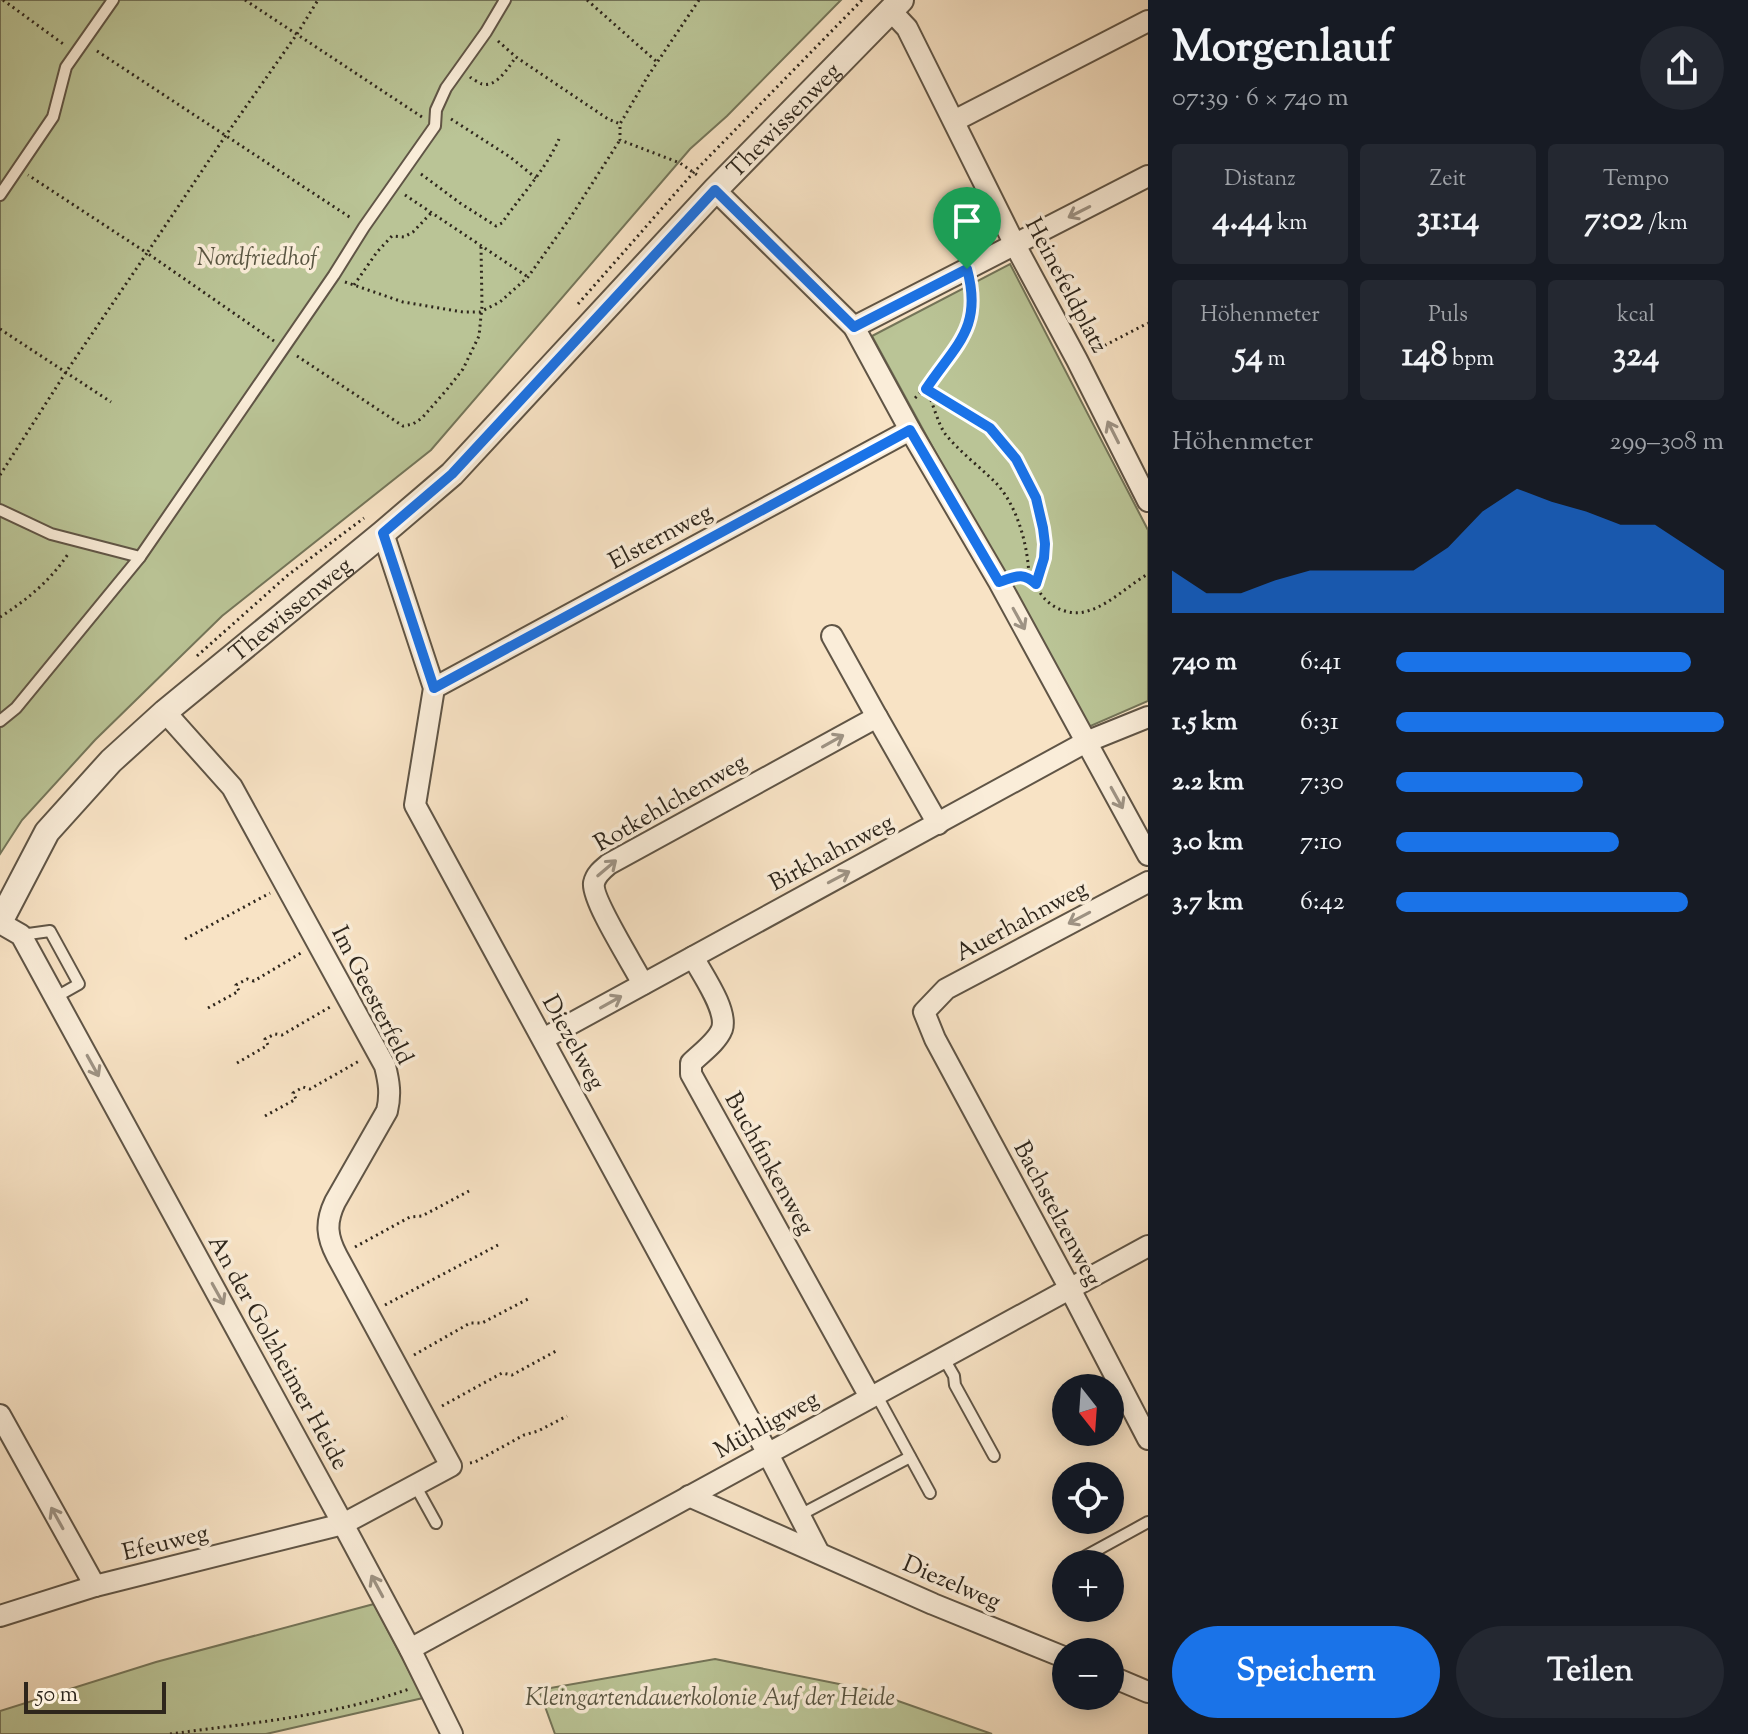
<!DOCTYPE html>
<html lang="de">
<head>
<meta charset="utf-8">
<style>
  :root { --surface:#171b24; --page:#242831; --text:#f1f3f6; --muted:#9ea1a6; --accent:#1a73e8 }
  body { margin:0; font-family:"Sorts Mill Goudy",serif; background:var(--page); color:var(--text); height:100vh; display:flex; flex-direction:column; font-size:30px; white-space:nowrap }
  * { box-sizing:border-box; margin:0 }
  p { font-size:26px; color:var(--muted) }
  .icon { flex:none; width:44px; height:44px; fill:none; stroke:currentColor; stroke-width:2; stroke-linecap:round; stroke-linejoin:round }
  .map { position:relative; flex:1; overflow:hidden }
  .side { display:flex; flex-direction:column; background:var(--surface); width:600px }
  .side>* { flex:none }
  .needle { width:52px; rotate:163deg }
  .buttons { position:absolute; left:1052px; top:1374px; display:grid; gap:16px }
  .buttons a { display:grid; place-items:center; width:72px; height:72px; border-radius:50%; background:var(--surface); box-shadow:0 4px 20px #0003; font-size:40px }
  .scale { position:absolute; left:24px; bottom:20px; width:142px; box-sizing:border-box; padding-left:8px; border:4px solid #2e261c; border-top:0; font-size:22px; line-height:28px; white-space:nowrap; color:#2e261c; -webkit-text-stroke:6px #faedd9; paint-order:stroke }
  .pin { position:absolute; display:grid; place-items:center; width:68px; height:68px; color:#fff; margin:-82px -34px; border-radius:50% 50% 50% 0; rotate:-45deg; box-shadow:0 0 8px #0007 }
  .pin .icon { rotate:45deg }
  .round { display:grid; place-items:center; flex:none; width:84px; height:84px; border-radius:42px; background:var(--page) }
  .overview { display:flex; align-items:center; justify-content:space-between; height:136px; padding:0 24px }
  h1 { font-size:44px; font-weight:700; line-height:60px }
  .metrics { display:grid; grid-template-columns:repeat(3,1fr); gap:12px; height:136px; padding:8px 24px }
  .metrics div { display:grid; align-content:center; border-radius:8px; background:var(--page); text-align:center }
  .metrics b { font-size:34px; font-weight:700 }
  .metrics small { font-size:22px; font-weight:400 }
  .metrics p { font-size:22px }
  .chart { height:224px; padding:16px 24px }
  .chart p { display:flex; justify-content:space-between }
  .chart svg { width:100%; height:144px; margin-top:8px; fill:var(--accent); opacity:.7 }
  .action { display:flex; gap:16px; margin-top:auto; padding:16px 24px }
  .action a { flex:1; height:92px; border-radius:48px; background:var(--accent); color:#fff; font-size:32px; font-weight:700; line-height:92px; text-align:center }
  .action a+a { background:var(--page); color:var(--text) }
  ul { padding:0 24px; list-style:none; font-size:26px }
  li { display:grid; grid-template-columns:128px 96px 1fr; align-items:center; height:60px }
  li i { height:20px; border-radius:10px; background:var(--accent) }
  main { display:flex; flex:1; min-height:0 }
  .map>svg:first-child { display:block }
  .green { fill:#bac496; stroke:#747559; stroke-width:2 }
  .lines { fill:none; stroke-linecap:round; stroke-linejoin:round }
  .service-casing { stroke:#605546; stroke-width:14 }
  .minor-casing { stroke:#605546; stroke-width:24 }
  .tertiary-casing { stroke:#605546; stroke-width:28 }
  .path { stroke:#2e261c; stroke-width:3; stroke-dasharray:2 4; stroke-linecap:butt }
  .service { stroke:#faedd9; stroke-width:10 }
  .minor { stroke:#faedd9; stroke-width:20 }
  .tertiary { stroke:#faedd9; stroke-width:24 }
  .oneway { stroke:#9e9384 }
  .route-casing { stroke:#fff; stroke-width:16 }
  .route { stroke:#1a73e8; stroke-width:10 }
  .labels { text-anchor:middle; stroke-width:7; stroke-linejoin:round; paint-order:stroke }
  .street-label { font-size:24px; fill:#2e261c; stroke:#faedd9 }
  .park-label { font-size:24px; font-style:italic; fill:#585541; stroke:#faedd9 }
</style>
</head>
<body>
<main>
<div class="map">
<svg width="1148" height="1734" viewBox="0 0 1148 1734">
  <rect width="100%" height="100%" fill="#f8e3c5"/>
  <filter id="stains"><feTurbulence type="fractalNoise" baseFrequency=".0025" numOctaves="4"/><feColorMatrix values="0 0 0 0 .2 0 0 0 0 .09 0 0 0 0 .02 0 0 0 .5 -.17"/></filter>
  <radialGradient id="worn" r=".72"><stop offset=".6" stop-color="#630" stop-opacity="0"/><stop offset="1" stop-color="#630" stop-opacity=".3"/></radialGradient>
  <g class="green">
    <path d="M0,0h841l-114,116 -37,33 -259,301 -209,166 -127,124 -73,80 -22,34z"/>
    <path d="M1010,264l138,266v171l-62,27 -214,-392z"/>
    <path d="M374,1604l49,94 -157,36h-266v-23l156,-49z"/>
    <path d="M715,1659l149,30 128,45h-437l-16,-44z"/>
  </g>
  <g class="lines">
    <g class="service-casing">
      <g id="service">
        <path d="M0,195l53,-78 13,-50 47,-67"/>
        <path d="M0,510l51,24 89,23 194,-282 30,-48 71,-101 1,-16 10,-22 40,-56 19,-32"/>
        <path d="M0,721l16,-13 124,-151"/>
        <path d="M21,935l29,-4 29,53 -23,13"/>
        <path d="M943,1357l11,19 1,9 39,71"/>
        <path d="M876,1394l54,99"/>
        <path d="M415,1485l21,38"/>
        <path d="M800,1515l110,-58"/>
        <path d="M1086,1556l62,-34"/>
      </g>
    </g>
    <g class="minor-casing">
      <g id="minor">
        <path d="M891,11l16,17 108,217 62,115 71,141"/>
        <path d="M954,121l194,-100"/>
        <path d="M715,190l139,137 56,103 89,152 149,273"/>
        <path d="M854,327l294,-151"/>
        <path d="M383,533l51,155 -19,117 352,647 52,101"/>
        <path d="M832,636l45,81"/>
        <path d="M434,688l476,-258"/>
        <path d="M1148,882l-202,107 -22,23 11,27 135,250 78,150"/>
        <path d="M0,923l21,12 322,589 67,125 42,85"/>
        <path d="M693,957c9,17 35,53 29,72 -5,13 -21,24 -31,34v11l179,323"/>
        <path d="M643,984c-9,-18 -52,-85 -49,-101 2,-9 9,-14 15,-19l268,-147 61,107"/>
        <path d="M543,1039l543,-297 62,-25"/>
        <path d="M0,1415l95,171"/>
        <path d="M689,1496l244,108 133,54"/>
        <path d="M0,1616l95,-30 248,-62 108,-58 -114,-210c-10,-19 -12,-33 -2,-54l52,-91c4,-17 2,-29 -2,-45l-153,-279 -67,-75"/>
        <path d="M410,1649l738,-403"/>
        <path d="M1110,1676l38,16"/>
      </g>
    </g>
    <g class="tertiary-casing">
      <g id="tertiary">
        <path id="s1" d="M0,922l47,-90 64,-71 54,-49 218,-179 69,-59 263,-284 186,-190"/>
      </g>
    </g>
    <g class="path">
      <path d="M3,0l63,46"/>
      <path d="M245,0l177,117"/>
      <path d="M587,0l70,62"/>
      <path d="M699,0l-51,76 -28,48v16l60,23 20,14"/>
      <path d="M498,41l18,16 92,62 12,5"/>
      <path d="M97,51l254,167"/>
      <path d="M470,77c1,1 11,7 12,7 15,4 27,-18 34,-27"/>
      <path d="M451,119l59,38 26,21"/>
      <path d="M421,174l39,29 36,23 6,-3c19,-28 43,-52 57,-84"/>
      <path d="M405,195l123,82"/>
      <path d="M345,282l58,20 60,10h17l20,-10 28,-25 42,-59 50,-78"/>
      <path d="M354,285l23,-33 15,-16 12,1 9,-5 19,-20"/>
      <path d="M578,304l116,-132 168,-172"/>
      <path d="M0,329l111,73"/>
      <path d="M274,341l-127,-88 79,-118 71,-101 21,-34"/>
      <path d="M1094,351l54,-28"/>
      <path d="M297,356l106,70 10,-2 9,-6 27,-31 14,-18 16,-33 3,-30 -1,-59"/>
      <path d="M926,389l64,39 26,31 20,39 7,30 2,16 -1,14 -8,26"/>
      <path d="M926,389c7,13 12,36 20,46 15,18 34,32 50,48 22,24 32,63 33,94"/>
      <path d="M915,398c10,-9 17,-19 24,-29 20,-27 36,-45 33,-81"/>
      <path d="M0,475l66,-103 81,-119 -119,-78"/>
      <path d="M1018,576c17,0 17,12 26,22 10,11 26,17 40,14 25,-6 43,-26 64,-38"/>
      <path d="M0,617c27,-17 51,-37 68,-63"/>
      <path d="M197,656l91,-81 76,-57"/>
      <path d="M185,939l85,-46"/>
      <path d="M208,1008l31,-17 -3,-6 11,-6 7,2 47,-28"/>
      <path d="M237,1063l31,-18 -3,-6 10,-5 7,1 48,-28"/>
      <path d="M265,1116l31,-17 -3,-6 10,-6 7,2 51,-29"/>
      <path d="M355,1247l55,-30 12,-1 47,-25"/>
      <path d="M385,1305l113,-60"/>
      <path d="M414,1355l56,-32h12l46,-24"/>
      <path d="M442,1406l60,-33 10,2 44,-24"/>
      <path d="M470,1463l5,-1 49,-27 14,-4 29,-15"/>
      <path d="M170,1734c80,-11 163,-18 239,-45"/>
    </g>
    <use href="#service" class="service"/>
    <use href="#minor" class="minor"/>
    <use href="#tertiary" class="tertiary"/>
  </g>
  <defs><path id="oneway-shaft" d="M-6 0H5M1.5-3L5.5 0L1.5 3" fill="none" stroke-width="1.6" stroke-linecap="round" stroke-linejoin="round" transform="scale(2)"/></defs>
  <g class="oneway">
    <use href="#oneway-shaft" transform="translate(1079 212) rotate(153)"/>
    <use href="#oneway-shaft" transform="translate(1113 432) rotate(-117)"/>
    <use href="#oneway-shaft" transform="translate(1019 619) rotate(61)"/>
    <use href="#oneway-shaft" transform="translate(833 741) rotate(-29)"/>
    <use href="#oneway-shaft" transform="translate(1117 798) rotate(61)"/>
    <use href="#oneway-shaft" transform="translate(607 868) rotate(-40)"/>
    <use href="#oneway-shaft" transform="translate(839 877) rotate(-28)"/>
    <use href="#oneway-shaft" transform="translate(1079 918) rotate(152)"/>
    <use href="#oneway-shaft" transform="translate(611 1002) rotate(-29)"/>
    <use href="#oneway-shaft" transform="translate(93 1066) rotate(61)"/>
    <use href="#oneway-shaft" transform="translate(218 1294) rotate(61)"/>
    <use href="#oneway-shaft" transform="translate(57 1518) rotate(-119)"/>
    <use href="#oneway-shaft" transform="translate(377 1586) rotate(-118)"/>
  </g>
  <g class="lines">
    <g class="route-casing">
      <path id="route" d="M715,190l139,137 113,-58c16,59 -11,75 -41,120l64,39 26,31 20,39 7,30 2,16 -1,14 -8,26c-14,-13 -21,-7 -37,-2l-89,-152 -476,258 -51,-155 69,-59z"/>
    </g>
    <use href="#route" class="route"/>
  </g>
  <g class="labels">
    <g class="street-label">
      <text dy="8" stroke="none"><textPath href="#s1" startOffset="1128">Thewissenweg</textPath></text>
      <text transform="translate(1067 285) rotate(62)" y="8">Heinefeldplatz</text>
      <text transform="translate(660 536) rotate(-28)" y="8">Elsternweg</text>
      <text dy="8" stroke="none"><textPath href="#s1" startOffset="432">Thewissenweg</textPath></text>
      <text transform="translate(670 802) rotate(-30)" y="8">Rotkehlchenweg</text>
      <text transform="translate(831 852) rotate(-28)" y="8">Birkhahnweg</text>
      <text transform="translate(1021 920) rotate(-28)" y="8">Auerhahnweg</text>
      <text transform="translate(373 995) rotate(63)" y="8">Im Geesterfeld</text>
      <text transform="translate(574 1042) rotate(61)" y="8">Diezelweg</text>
      <text transform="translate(770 1163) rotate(61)" y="8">Buchfinkenweg</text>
      <text transform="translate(1058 1213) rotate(62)" y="8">Bachstelzenweg</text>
      <text transform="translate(279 1352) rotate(61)" y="8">An der Golzheimer Heide</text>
      <text transform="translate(766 1424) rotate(-29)" y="8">Mühligweg</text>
      <text transform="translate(165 1542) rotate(-14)" y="8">Efeuweg</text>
      <text transform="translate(952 1582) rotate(23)" y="8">Diezelweg</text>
    </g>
    <g class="park-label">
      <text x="257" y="265">Nordfriedhof</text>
      <text x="710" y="1705">Kleingartendauerkolonie Auf der Heide</text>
    </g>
  </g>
  <rect width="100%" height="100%" filter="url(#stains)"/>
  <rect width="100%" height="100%" fill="url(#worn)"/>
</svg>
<div class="buttons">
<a><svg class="needle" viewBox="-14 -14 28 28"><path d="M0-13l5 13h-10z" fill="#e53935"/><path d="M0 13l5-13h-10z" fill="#9ea1a6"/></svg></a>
<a><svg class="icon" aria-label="locate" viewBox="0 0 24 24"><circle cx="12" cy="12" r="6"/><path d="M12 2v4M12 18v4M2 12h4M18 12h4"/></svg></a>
<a>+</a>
<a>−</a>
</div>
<div class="scale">50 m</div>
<div class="pin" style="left:967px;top:269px;background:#1e9e55"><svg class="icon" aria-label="arrive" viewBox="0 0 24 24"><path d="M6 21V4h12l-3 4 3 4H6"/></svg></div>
</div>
<section class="side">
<div class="overview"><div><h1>Morgenlauf</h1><p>07:39 · 6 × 740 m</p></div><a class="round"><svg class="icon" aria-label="share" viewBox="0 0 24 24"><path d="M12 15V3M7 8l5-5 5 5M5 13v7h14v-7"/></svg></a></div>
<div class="metrics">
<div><p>Distanz</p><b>4.44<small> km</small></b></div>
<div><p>Zeit</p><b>31:14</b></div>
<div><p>Tempo</p><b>7:02<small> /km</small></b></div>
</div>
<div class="metrics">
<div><p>Höhenmeter</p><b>54<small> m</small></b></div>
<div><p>Puls</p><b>148<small> bpm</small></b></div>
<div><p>kcal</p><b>324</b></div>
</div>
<div class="chart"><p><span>Höhenmeter</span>299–308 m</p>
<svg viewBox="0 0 160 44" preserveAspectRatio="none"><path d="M0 44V31L10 38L20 38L30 34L40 31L50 31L60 31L70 31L80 24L90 13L100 6L110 10L120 13L130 17L140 17L150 24L160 31V44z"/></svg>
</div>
<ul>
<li><b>740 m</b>6:41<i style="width:90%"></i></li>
<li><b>1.5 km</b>6:31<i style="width:100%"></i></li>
<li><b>2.2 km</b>7:30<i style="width:57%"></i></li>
<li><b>3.0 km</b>7:10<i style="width:68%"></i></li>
<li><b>3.7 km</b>6:42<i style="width:89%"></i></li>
</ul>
<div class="action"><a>Speichern</a><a>Teilen</a></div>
</section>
</main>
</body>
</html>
